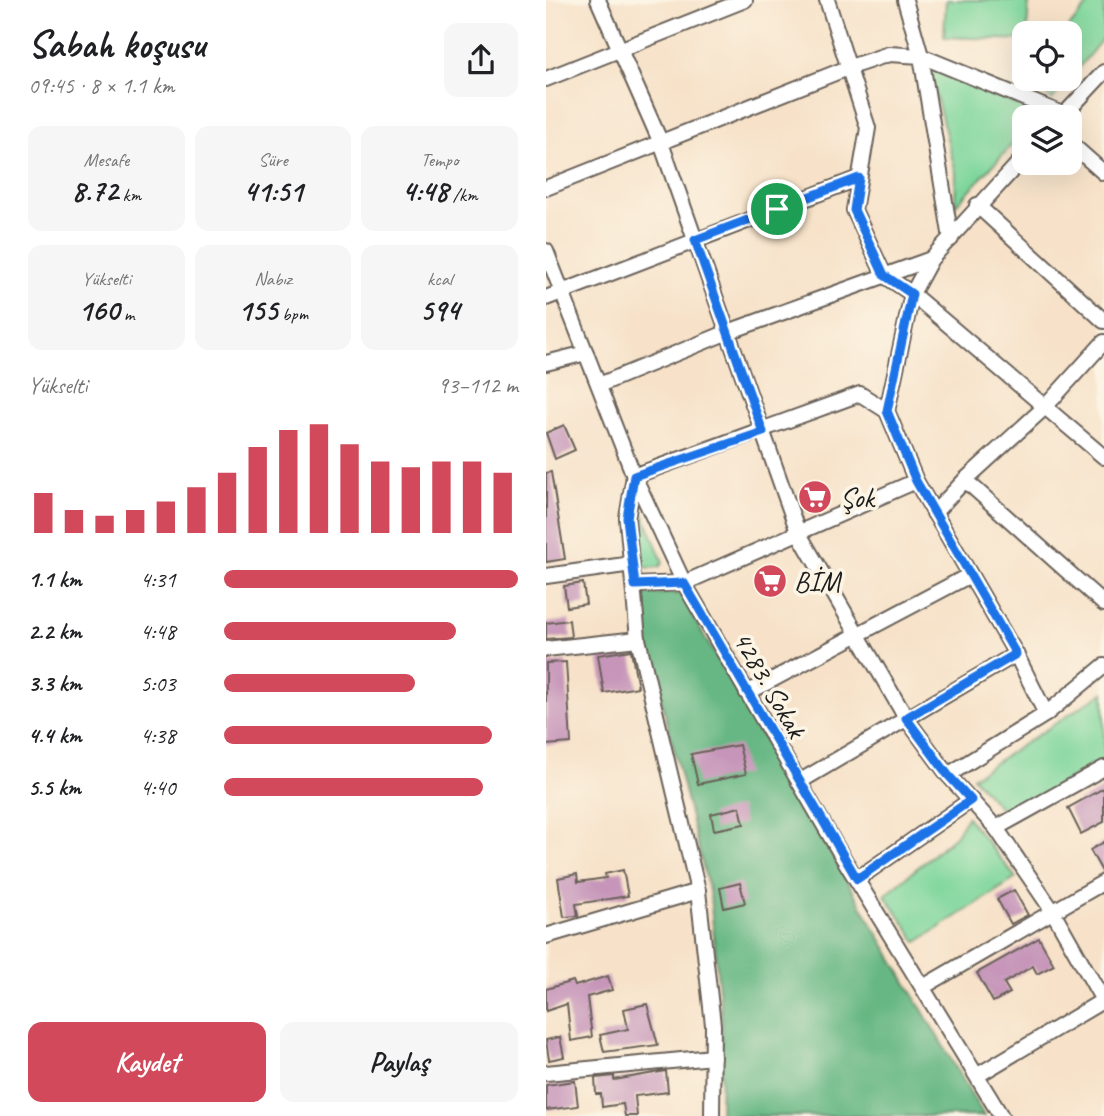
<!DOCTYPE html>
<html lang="tr">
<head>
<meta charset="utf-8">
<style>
  :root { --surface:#fff; --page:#f6f6f6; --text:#202124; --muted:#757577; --accent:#d1495b }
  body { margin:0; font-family:Caveat,sans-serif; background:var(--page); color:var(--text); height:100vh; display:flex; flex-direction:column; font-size:26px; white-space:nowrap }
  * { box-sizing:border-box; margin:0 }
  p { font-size:23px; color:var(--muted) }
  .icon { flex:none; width:38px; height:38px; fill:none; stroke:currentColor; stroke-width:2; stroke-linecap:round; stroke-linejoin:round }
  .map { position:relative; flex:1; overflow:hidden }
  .sheet { display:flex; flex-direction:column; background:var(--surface); width:546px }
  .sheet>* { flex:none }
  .fabs { position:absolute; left:466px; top:21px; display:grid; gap:14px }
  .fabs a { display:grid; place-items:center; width:70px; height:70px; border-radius:14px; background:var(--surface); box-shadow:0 7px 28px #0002; font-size:35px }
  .pin { position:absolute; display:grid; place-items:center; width:60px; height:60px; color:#fff; margin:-30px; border:4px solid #fff; border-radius:50%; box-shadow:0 2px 7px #0007 }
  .round { display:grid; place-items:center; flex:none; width:74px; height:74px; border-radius:14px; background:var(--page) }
  .overview { display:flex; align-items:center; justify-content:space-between; height:119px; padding:0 28px }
  h1 { font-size:38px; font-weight:700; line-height:52px }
  .figures { display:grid; grid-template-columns:repeat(3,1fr); gap:10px; height:119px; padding:7px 28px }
  .figures div { display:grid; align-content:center; border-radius:14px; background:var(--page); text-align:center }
  .figures b { font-size:30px; font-weight:700 }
  .figures small { font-size:19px; font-weight:400 }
  .figures p { font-size:19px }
  .chart { height:196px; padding:14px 28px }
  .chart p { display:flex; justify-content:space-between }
  .chart svg { width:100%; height:126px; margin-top:7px; stroke:var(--accent); stroke-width:6 }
  .primary-button { display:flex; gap:14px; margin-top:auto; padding:14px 28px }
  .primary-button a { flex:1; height:80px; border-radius:14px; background:var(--accent); color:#fff; font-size:28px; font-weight:700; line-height:80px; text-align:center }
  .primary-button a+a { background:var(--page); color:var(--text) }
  ul { padding:0 28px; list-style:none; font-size:23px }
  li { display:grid; grid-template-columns:112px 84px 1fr; align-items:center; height:52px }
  li i { height:18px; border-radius:9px; background:var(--accent) }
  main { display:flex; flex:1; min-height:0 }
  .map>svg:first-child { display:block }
  .green { fill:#7ed69b; stroke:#4d795c; stroke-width:2 }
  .forest { fill:#66b783; stroke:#416a50; stroke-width:2 }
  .building { fill:#c695b9 }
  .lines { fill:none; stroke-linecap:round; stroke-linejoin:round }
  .minor-casing { stroke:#696159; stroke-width:18 }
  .minor { stroke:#fff; stroke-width:14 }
  .route-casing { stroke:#fff; stroke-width:14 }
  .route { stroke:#1a73e8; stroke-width:9 }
  .labels { text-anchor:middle; stroke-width:7; stroke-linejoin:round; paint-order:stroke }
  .poi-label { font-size:28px; fill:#1c1c1c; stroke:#fcf5e5; text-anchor:start }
  .street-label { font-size:28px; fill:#1c1c1c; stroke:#fcf5e5 }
</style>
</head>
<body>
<main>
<section class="sheet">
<div class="overview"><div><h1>Sabah koşusu</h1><p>09:45 · 8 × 1.1 km</p></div><a class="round"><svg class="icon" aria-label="share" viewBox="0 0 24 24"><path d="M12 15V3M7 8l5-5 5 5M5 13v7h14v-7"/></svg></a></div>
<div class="figures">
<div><p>Mesafe</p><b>8.72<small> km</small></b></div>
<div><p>Süre</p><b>41:51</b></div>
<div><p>Tempo</p><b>4:48<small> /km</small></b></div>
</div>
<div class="figures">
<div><p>Yükselti</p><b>160<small> m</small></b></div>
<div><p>Nabız</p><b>155<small> bpm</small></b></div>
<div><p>kcal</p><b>594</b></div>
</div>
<div class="chart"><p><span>Yükselti</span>93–112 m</p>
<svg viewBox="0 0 160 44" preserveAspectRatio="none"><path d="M5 44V30M15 44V36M25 44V38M35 44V36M45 44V33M55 44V28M65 44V23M75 44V14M85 44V8M95 44V6M105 44V13M115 44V19M125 44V21M135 44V19M145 44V19M155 44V23"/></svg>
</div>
<ul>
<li><b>1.1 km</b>4:31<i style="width:100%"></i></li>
<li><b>2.2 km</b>4:48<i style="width:79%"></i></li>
<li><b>3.3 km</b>5:03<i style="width:65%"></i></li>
<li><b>4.4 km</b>4:38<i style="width:91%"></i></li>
<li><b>5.5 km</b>4:40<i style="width:88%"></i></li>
</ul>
<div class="primary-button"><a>Kaydet</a><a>Paylaş</a></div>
</section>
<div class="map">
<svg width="558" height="1116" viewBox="0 0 558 1116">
  <rect width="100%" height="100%" fill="#fcf5e5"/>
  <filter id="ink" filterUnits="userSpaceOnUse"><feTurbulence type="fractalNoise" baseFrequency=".0143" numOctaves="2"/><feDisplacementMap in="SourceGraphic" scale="14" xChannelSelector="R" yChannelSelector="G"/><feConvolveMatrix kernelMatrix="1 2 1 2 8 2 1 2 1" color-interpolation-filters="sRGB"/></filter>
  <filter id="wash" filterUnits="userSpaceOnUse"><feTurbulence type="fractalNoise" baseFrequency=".00686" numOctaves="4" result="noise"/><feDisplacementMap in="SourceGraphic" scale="28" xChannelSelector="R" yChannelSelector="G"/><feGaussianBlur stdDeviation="1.57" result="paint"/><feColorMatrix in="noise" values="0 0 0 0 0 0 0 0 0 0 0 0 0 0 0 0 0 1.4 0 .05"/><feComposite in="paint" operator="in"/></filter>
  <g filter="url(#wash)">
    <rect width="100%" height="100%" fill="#f7e2c9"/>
    <g class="green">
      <path d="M400,0h83l-2,33h-3v7l-80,-3z"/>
      <path d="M546,0l12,2v35l-52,63 -26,-21h43v-46h-5z"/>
      <path d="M386,67l94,42 2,8h-4v15l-69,74 1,-33 -26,-100z"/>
      <path d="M90,496l27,66 -4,5 -10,1 -10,-6 -5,-52z"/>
      <path d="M558,692v67l-97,57 -34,-39z"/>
      <path d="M421,817l49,61 -99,64 -32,-47 69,-58z"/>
    </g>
    <path class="forest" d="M133,593l305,523h-264l2,-93 -12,-128 -62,-250 -3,-51z"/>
    <g id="blocks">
      <g class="building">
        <path d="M18,425l11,25 -20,9 -9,-26z"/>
        <path d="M5,472l14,87 -19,3v-89z"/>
        <path d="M37,583l3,21 -19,3 -3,-21z"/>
        <path d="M23,620l2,17 -25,2v-16z"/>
        <path d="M85,650l7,37 -34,6 -6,-38z"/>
        <path d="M20,662l5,81 -25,2v-82z"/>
        <path d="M193,745l7,29 -48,10 -7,-30z"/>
        <path d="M558,788v34l-23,12 -13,-26z"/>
        <path d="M194,807l4,17 -30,6 -3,-16z"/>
        <path d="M558,842v30l-1,1 -13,-23z"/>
        <path d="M77,870l5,26 -52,8 2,12 -14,1 -6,-39 19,-4 1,8 28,-4 -1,-4z"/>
        <path d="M194,883l5,20 -21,5 -4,-20z"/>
        <path d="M468,890l14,25 -17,9 -14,-25z"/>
        <path d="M493,938l15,27 -17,9 -4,-8 -29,17 6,10 -17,9 -16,-29z"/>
        <path d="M62,976l4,14 -25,7 5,40 -21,4 -4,-37 -21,7v-22l27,-8 2,5z"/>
        <path d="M101,1004l11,41 -54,7 -4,-17 28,-6 -4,-20z"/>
        <path d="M14,1037l4,20 -15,3 -3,-20z"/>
        <path d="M120,1071l2,21 -33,4 2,20h-12l-2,-12 -21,3 -1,-13h-5l-1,-16 19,-2v4z"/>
        <path d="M29,1081l3,25 -32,4v-25z"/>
      </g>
    </g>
  </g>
  <g filter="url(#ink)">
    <use href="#blocks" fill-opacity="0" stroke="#696159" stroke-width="2"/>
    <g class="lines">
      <g class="minor-casing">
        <g id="minor">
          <path d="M52,0l63,143 137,389 108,186 42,57 48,53 56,82 52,92"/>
          <path d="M281,0l41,128 -14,82 30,65 28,19 192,163"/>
          <path d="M359,0l16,56 144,59"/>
          <path d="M0,79l199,-79"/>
          <path d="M516,117l42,-45"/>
          <path d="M523,142l35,31"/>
          <path d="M478,157l-93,102 -19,35 -25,117 29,70 100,173 30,60"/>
          <path d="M0,188l304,-121 39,-13 32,2 30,183"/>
          <path d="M431,205l127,116"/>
          <path d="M0,251l88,225 50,107 155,268 162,265"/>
          <path d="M0,298l313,-120"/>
          <path d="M0,363l40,-10"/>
          <path d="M53,385l129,-53 203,-73"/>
          <path d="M419,480l139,124"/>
          <path d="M388,513l31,-33 80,-73 59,-65"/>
          <path d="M0,576l86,-12"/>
          <path d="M89,585l49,-2 232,-102"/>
          <path d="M0,649l92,-10"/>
          <path d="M201,693l223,-118"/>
          <path d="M402,775l98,-61 58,-48"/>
          <path d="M253,782l217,-128"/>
          <path d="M450,828l108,-60"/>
          <path d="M311,879l114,-79"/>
          <path d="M0,936l152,-45"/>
          <path d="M377,987l181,-105"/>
          <path d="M0,1073l167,-16"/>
          <path d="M432,1075l126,-75"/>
          <path d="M166,1116l1,-91 -15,-134 -60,-252 -11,-121 7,-42 226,-82 27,17"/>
        </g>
      </g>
      <use href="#minor" class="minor"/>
    </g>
  </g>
  <g class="lines" filter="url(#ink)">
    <g class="route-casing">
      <path id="route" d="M313,178l-5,32 30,65 28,19 -25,117 29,70 100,173 -110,64 42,57 23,25 -114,79 -173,-296 -49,2 -8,-67 7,-42 129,-44 -68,-192z"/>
    </g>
    <use href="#route" class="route"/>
  </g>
  <defs>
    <g id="supermarket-disc" transform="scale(1.75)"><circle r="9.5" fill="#d1495b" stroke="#fcf5e5"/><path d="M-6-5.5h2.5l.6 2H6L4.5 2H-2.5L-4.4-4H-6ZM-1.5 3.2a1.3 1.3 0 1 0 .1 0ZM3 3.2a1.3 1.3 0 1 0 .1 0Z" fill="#fff"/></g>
  </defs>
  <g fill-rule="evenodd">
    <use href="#supermarket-disc" x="269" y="497"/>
    <use href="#supermarket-disc" x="224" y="581"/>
  </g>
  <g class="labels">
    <g class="poi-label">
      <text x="294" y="507">Şok</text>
      <text x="248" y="591">BİM</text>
    </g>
    <g class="street-label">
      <text transform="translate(224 684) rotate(60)" y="10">4283. Sokak</text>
    </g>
  </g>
</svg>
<div class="fabs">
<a><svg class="icon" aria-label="locate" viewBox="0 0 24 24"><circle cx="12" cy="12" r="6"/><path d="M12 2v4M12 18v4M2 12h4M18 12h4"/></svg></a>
<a><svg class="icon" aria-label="layers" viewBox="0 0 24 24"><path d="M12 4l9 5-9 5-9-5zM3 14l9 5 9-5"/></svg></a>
</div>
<div class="pin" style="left:231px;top:209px;background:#1e9e55"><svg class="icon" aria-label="arrive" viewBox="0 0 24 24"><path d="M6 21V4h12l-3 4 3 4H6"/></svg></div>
</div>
</main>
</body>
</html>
